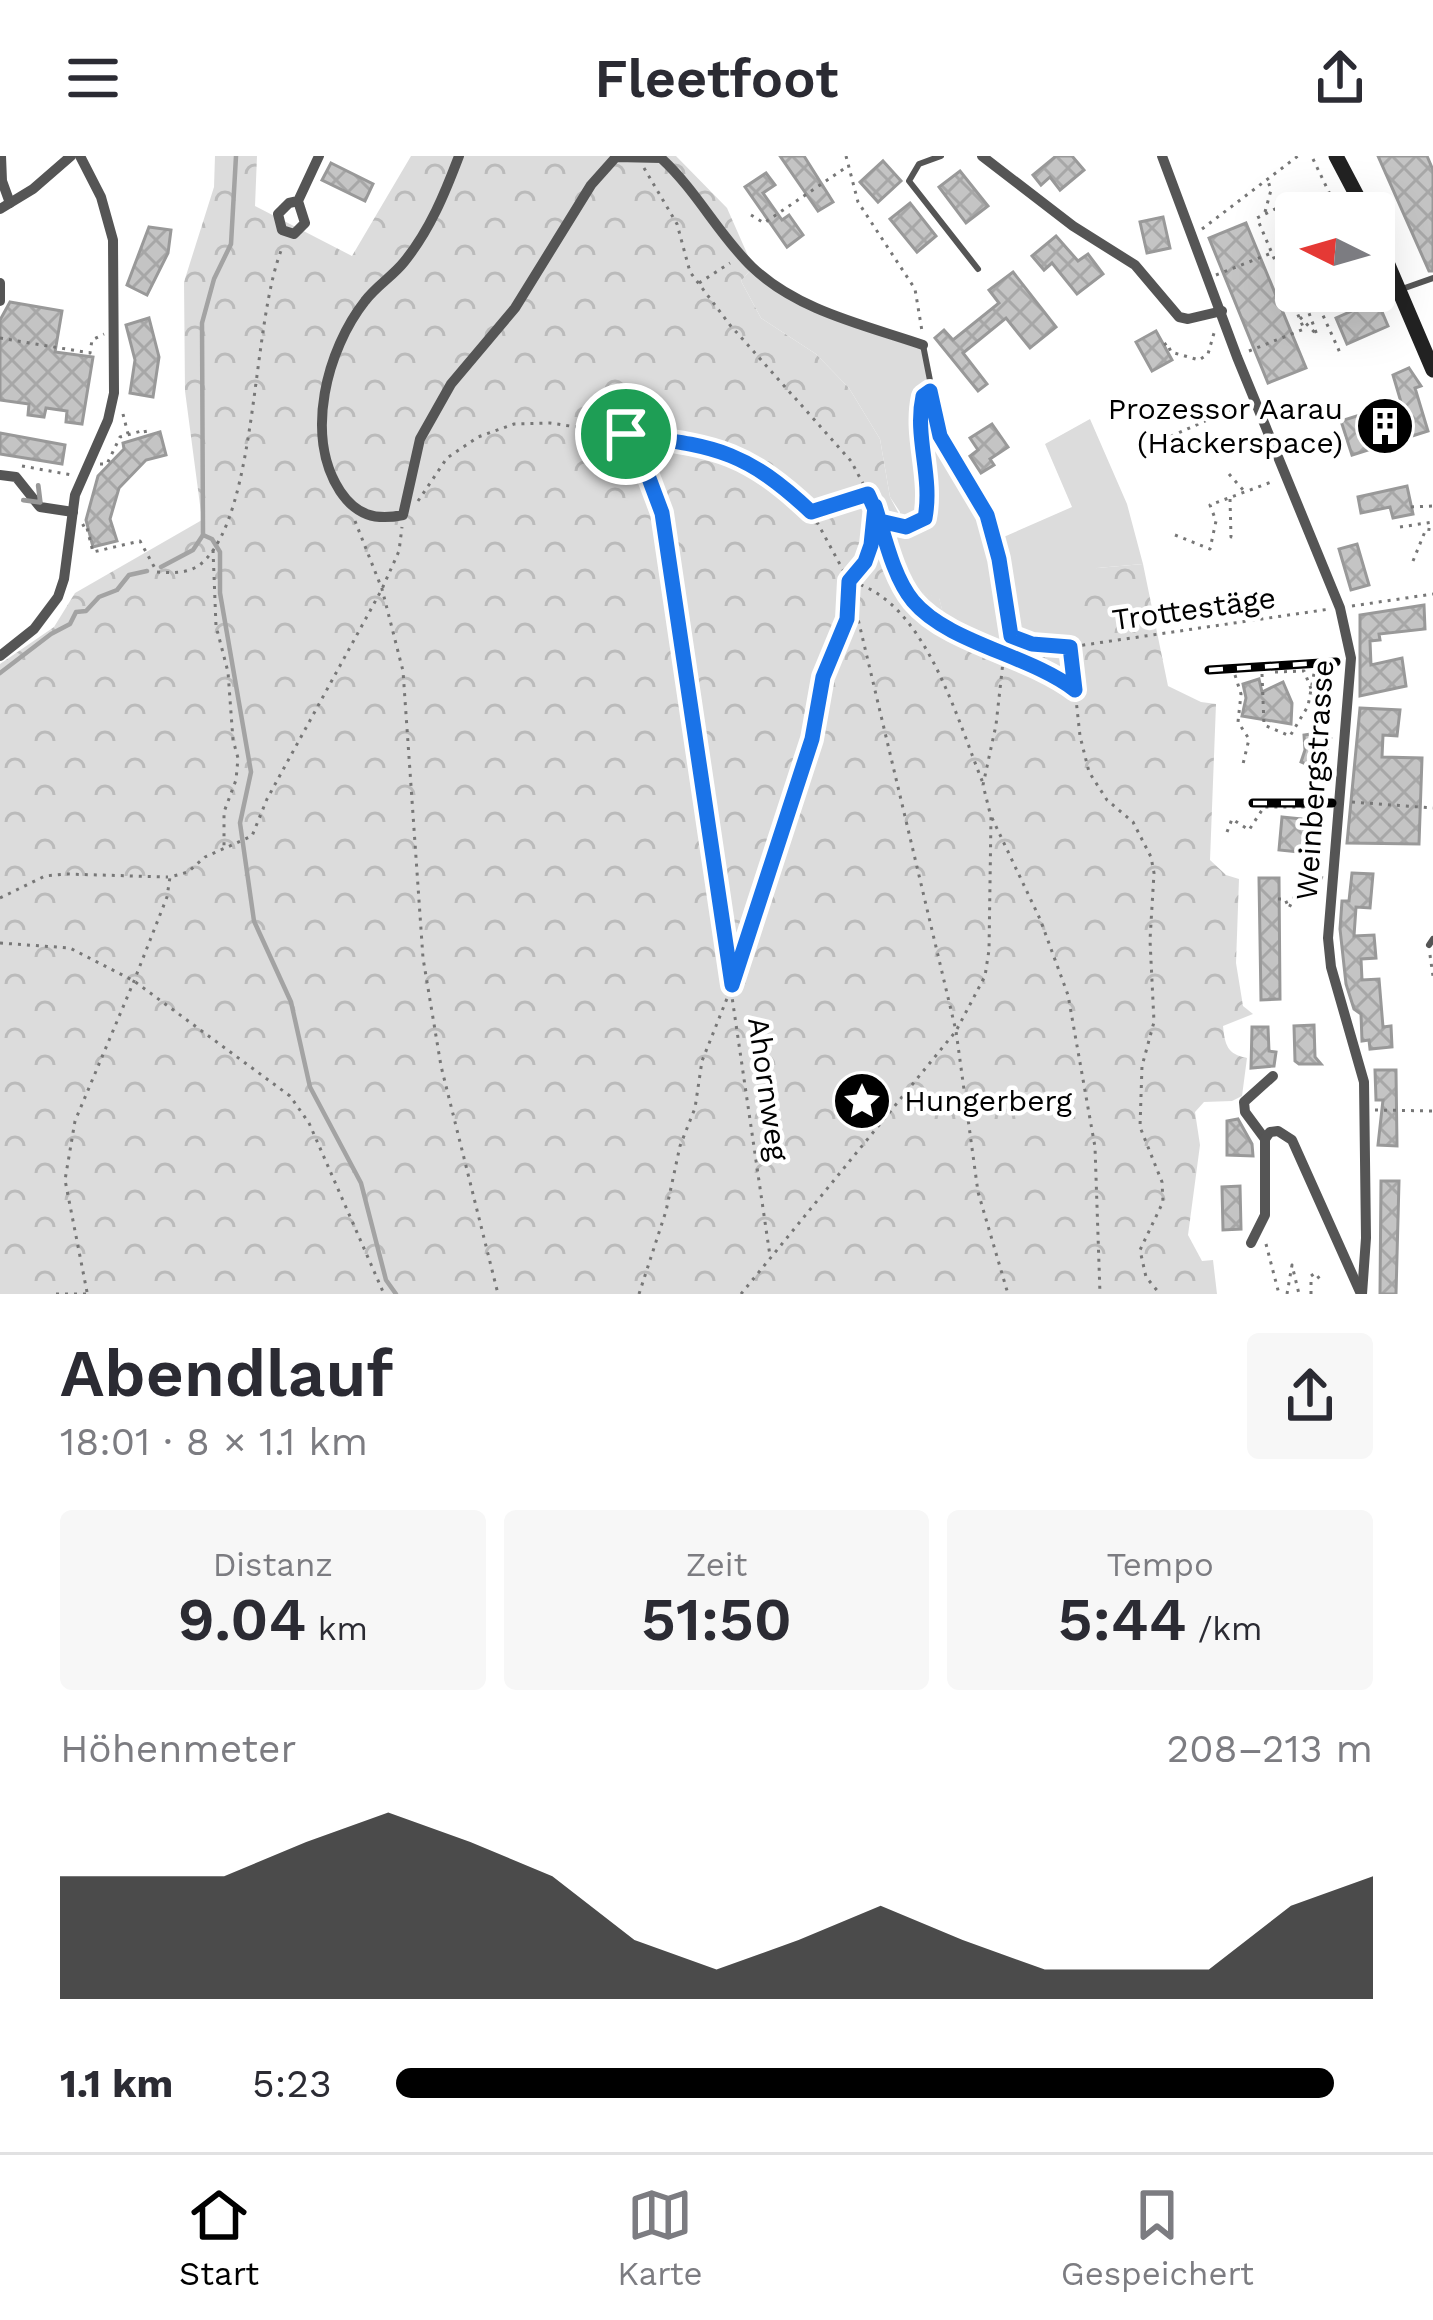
<!DOCTYPE html>
<html lang="de">
<head>
<meta charset="utf-8">
<style>
  :root { --surface:#fff; --page:#f7f7f7; --text:#2b2b33; --muted:#7c7c81; --line:#e1e1e2; --accent:#000 }
  body { margin:0; font-family:"Work Sans",sans-serif; background:var(--page); color:var(--text); height:100vh; display:flex; flex-direction:column; font-size:45px; white-space:nowrap }
  * { box-sizing:border-box; margin:0 }
  p { font-size:39px; color:var(--muted) }
  .icon { flex:none; width:66px; height:66px; fill:none; stroke:currentColor; stroke-width:2; stroke-linecap:round; stroke-linejoin:round }
  .map { position:relative; height:1138px; overflow:hidden }
  .details { display:flex; flex-direction:column; background:var(--surface); flex:1 }
  .details>* { flex:none }
  .needle { width:78px; rotate:275deg }
  .controls { position:absolute; left:1275px; top:36px; display:grid; gap:24px }
  .controls a { display:grid; place-items:center; width:120px; height:120px; border-radius:12px; background:var(--surface); box-shadow:0 12px 48px #0002; font-size:60px }
  .pin { position:absolute; display:grid; place-items:center; width:102px; height:102px; color:#fff; margin:-51px; border:6px solid #fff; border-radius:50%; box-shadow:0 3px 12px #0007 }
  .round { display:grid; place-items:center; flex:none; width:126px; height:126px; border-radius:12px; background:var(--page) }
  .summary { display:flex; align-items:center; justify-content:space-between; height:204px; padding:0 60px }
  h1 { font-size:66px; font-weight:600; line-height:90px }
  .figures { display:grid; grid-template-columns:repeat(3,1fr); gap:18px; height:204px; padding:12px 60px }
  .figures div { display:grid; align-content:center; border-radius:12px; background:var(--page); text-align:center }
  .figures b { font-size:60px; font-weight:600 }
  .figures small { font-size:33px; font-weight:400 }
  .figures p { font-size:33px }
  .chart { height:336px; padding:24px 60px }
  .chart p { display:flex; justify-content:space-between }
  .chart svg { width:100%; height:216px; margin-top:12px; fill:var(--accent); opacity:.7 }
  ul { padding:0 60px; list-style:none; font-size:39px }
  li { display:grid; grid-template-columns:192px 144px 1fr; align-items:center; height:90px }
  li i { height:30px; border-radius:15px; background:var(--accent) }
  header { display:flex; justify-content:space-between; align-items:center; height:156px; padding:0 60px; background:var(--surface); font-size:54px; font-weight:600 }
  .dock { display:flex; justify-content:space-around; align-items:center; height:168px; border-top:3px solid var(--line); background:var(--surface); font-size:33px; color:var(--muted) }
  .dock a { display:grid; justify-items:center; gap:6px }
  .dock .active { color:var(--accent) }
  .map>svg:first-child { display:block }
  .green { fill:#dcdcdc }
  .forest { fill:url(#forest-crowns) }
  .lines { fill:none; stroke-linecap:round; stroke-linejoin:round }
  .stream { stroke:#a3a3a3; stroke-width:4.5 }
  .building { fill:url(#building-cross-hatch); stroke:#999; stroke-width:3 }
  .path { stroke:#777; stroke-width:3; stroke-dasharray:3 6; stroke-linecap:butt }
  .lane { stroke:#555; stroke-width:6 }
  .street { stroke:#555; stroke-width:10 }
  .secondary { stroke:#222; stroke-width:15 }
  .rail-casing { stroke:#000; stroke-width:9 }
  .rail { stroke:#fff; stroke-width:4.5; stroke-dasharray:14; stroke-linecap:butt }
  .oneway { stroke:#999 }
  .route-casing { stroke:#fff; stroke-width:24 }
  .route { stroke:#1a73e8; stroke-width:15 }
  .labels { text-anchor:middle; stroke-width:9; stroke-linejoin:round; paint-order:stroke }
  .poi-label { font-size:30px; fill:#000; stroke:#fff; text-anchor:end }
  .street-label { font-size:30px; fill:#000; stroke:#fff }
</style>
</head>
<body>
<header><svg class="icon" aria-label="menu" viewBox="0 0 24 24"><path d="M4 6h16M4 12h16M4 18h16"/></svg>Fleetfoot<svg class="icon" aria-label="share" viewBox="0 0 24 24"><path d="M12 15V3M7 8l5-5 5 5M5 13v7h14v-7"/></svg></header>
<div class="map">
<svg width="1433" height="1138" viewBox="0 0 1433 1138">
  <defs>
    <pattern id="forest-crowns" width="20" height="18" patternUnits="userSpaceOnUse" patternTransform="scale(3)"><rect width="20" height="18" fill="#dcdcdc"/><path d="M2 6a3 3 0 1 1 6 0M12 15a3 3 0 1 1 6 0" fill="none" stroke="#bbb"/></pattern>
    <pattern id="building-cross-hatch" width="8" height="8" patternUnits="userSpaceOnUse" patternTransform="scale(3)"><rect width="8" height="8" fill="#c4c4c4"/><path d="M0 0l8 8M0 8l8-8" fill="none" stroke="#a7a7a7"/></pattern>
  </defs>
  <rect width="100%" height="100%" fill="#fff"/>
  <path class="green" d="M753,111l41,31 129,47 18,90 58,104 73,-32 -27,-63 45,-25 37,85 16,60 -46,4 -18,71 -67,-3 -15,11 -53,-30 -5,-19 -25,-7 -23,-46 9,-33 -10,-15 -10,-58 -31,-51 -33,-34 -55,-36 -20,-37z"/>
  <path class="forest" d="M215,0h42l-2,50 97,50 59,-100h265l51,52 26,59 -12,14 20,37 55,36 33,34 31,51 10,58 16,30 -12,6 -3,12 23,46 25,6 5,20 52,30 15,-11 67,3 -6,-49 25,-22 46,-4 25,122 33,16 15,2 -6,156 16,15 13,4 -3,84 7,43 10,8 -30,12c2,19 4,28 24,32l-5,38 -10,5 -28,1 -9,10 5,33 -12,90 14,26 11,-1 4,34h-1217v-630l54,-37 21,-34 127,-73 -17,-129 -1,-109 30,-95z"/>
  <g class="lines">
    <g class="stream">
      <path d="M203,379l9,4 8,13v41l31,179 -11,51 14,98 37,81 19,85 51,96 25,97 10,14"/>
      <path d="M161,411l32,-17 10,-15 -1,-212 12,-44 17,-35 5,-88"/>
      <path d="M0,517l51,-39 19,-10 6,-12 10,-1 13,-14 18,-7 12,-15 18,-4"/>
    </g>
  </g>
  <g class="building">
    <path d="M780,0h24l29,46 -15,9z"/>
    <path d="M1056,0h16l12,14 -24,20 -10,-13 -9,8 -8,-10z"/>
    <path d="M1378,0h49l6,14v101h-4z"/>
    <path d="M883,5l18,20 -23,21 -18,-20z"/>
    <path d="M331,7l42,21 -8,17 -43,-21z"/>
    <path d="M960,15l28,35 -22,17 -27,-36z"/>
    <path d="M766,17l9,12 -12,8 19,27 7,-5 14,20 -16,12 -42,-60z"/>
    <path d="M910,47l26,33 -19,16 -27,-33z"/>
    <path d="M1163,61l7,31 -23,5 -7,-31z"/>
    <path d="M1246,67l60,145 -38,15 -59,-145z"/>
    <path d="M149,71l22,3 -3,23 -21,42 -20,-10z"/>
    <path d="M1056,80l22,25 10,-7 15,20 -26,20 -25,-31 -8,7 -12,-14z"/>
    <path d="M1013,116l43,55 -26,21 -24,-30 -43,35 24,31 -9,7 -43,-53 9,-8 9,10 46,-37 -10,-13z"/>
    <path d="M1377,144l11,26 -41,18 -11,-26z"/>
    <path d="M10,146l52,9 -7,41 38,5 -11,67 -16,-2 1,-11 -21,-3 -2,9 -16,-2 1,-11 -29,-4v-80z"/>
    <path d="M149,162l10,39 -6,40 -23,-4 5,-33 -9,-35z"/>
    <path d="M1156,175l16,29 -20,11 -16,-29z"/>
    <path d="M1409,212l12,18 -6,2 13,43 -76,24 -11,-34 60,-19 -8,-27z"/>
    <path d="M992,268l16,23 -18,12 4,6 -13,8 -11,-17 8,-6 -8,-12z"/>
    <path d="M160,276l6,23 -20,5 -27,28 -9,31 7,22 -24,6 -7,-27 12,-44 26,-27 -1,-6z"/>
    <path d="M0,277l65,12 -3,19 -62,-10z"/>
    <path d="M1407,330l6,28 -20,4 -3,-11 -29,6 -3,-16z"/>
    <path d="M1357,388l12,41 -18,5 -12,-41z"/>
    <path d="M1424,449l1,24 -46,5 1,6 -10,1 1,24 31,-7 4,28 -46,10v-81z"/>
    <path d="M1259,523l3,13 21,-10 9,21 -1,21 -49,-8 4,-18 -3,-14z"/>
    <path d="M1360,552l40,2 -3,26 -14,-1 -1,22 40,1 -3,86 -72,-1z"/>
    <path d="M1325,576l3,16 -8,22 -19,-8 4,-12 -1,-15z"/>
    <path d="M1282,661l31,3 -3,33 -31,-3z"/>
    <path d="M1352,717l21,1 -3,34 -14,-1 -2,29 20,-1 2,23 -15,1 1,21 17,-1 4,48 8,-1 1,21 -22,2 -1,-9 -7,1 -1,-27 -7,-5 -8,-25 -6,-55 2,-28h7z"/>
    <path d="M1259,722h20l1,121 -19,1z"/>
    <path d="M1314,869l1,32 6,7h-22l-4,-3 -1,-35z"/>
    <path d="M1252,871h16l1,24 7,1 -2,14 -23,2z"/>
    <path d="M1375,914h21l1,76 -19,-1 5,-45h-7z"/>
    <path d="M1238,963l14,25 1,12 -26,-1v-34z"/>
    <path d="M1381,1025h18l-3,113h-16z"/>
    <path d="M1240,1030l1,43 -18,1 -1,-43z"/>
  </g>
  <g class="lines">
    <g class="path">
      <path d="M846,0l12,46 57,87 7,42"/>
      <path d="M1313,3l26,54"/>
      <path d="M644,12l33,56 13,48 40,53 121,136 17,32"/>
      <path d="M1265,56l6,-22 -3,-9"/>
      <path d="M751,59l13,8 84,-57"/>
      <path d="M1279,63l17,37"/>
      <path d="M1202,73l96,-73"/>
      <path d="M1276,108l10,-4 10,26"/>
      <path d="M1216,119l53,-21"/>
      <path d="M699,127l31,-20"/>
      <path d="M1312,135l29,64"/>
      <path d="M1306,144l13,6 14,-15"/>
      <path d="M1300,161l17,18 -16,-44"/>
      <path d="M0,182l90,15 2,-13 12,-6"/>
      <path d="M1164,189l3,-2 4,9 28,8 9,-6 6,-21"/>
      <path d="M1249,195l55,-22 -47,-111 20,-10"/>
      <path d="M123,258l5,20"/>
      <path d="M627,280l17,29 17,48 109,743"/>
      <path d="M1138,295l103,-46"/>
      <path d="M100,308h7l13,-27 25,-7 1,5"/>
      <path d="M22,310l50,9"/>
      <path d="M1229,318l15,17"/>
      <path d="M1230,343l1,38 4,-1"/>
      <path d="M418,345l29,-43 31,-21 36,-13 36,-1 160,24 37,13 34,23 30,28 38,70 107,450 22,161 30,102"/>
      <path d="M1411,351l22,-1"/>
      <path d="M814,355l54,-18 6,10"/>
      <path d="M877,356l3,9 26,6 19,-9c8,-41 -13,-83 -1,-123"/>
      <path d="M355,365l27,68 21,82 20,287 18,108 57,228"/>
      <path d="M880,365c9,25 16,57 32,78 32,42 119,57 163,91l5,46 9,36 18,28 26,22 18,35 3,16 -4,67 4,82 -12,44 -2,61 22,55 1,20 -23,48 6,27 14,17"/>
      <path d="M82,370l4,-2 7,28 47,-11 17,31c16,1 32,2 45,-9 57,-51 49,-243 81,-317"/>
      <path d="M1400,371l33,-5"/>
      <path d="M1175,379l35,14 6,-28 -6,-16 64,-24"/>
      <path d="M213,394l3,76 12,46 5,68 5,18 -2,22 -12,32v35"/>
      <path d="M1413,405l13,-32 7,1"/>
      <path d="M849,425c20,-25 23,-45 27,-76"/>
      <path d="M852,426c74,20 105,138 131,201"/>
      <path d="M1352,450l81,-12"/>
      <path d="M1240,451l9,15"/>
      <path d="M1020,483l50,8 260,-38"/>
      <path d="M1070,493l4,38"/>
      <path d="M1275,516l29,-1 28,70"/>
      <path d="M1262,518l2,51 26,11 18,-30 7,-38 21,-1"/>
      <path d="M1235,519l6,19 -3,28 11,17 -6,25"/>
      <path d="M1352,646l81,6"/>
      <path d="M992,662l48,101 28,76 27,152 5,147"/>
      <path d="M1227,676l5,-13 17,11 15,-23h64"/>
      <path d="M0,742l45,-22 21,-2 102,3"/>
      <path d="M1278,743h7l4,9 16,-34 18,4"/>
      <path d="M0,787l70,5 64,33 156,115 19,27 75,171"/>
      <path d="M1430,799l3,21"/>
      <path d="M733,826l79,-243 11,-62 24,-58 1,-29"/>
      <path d="M1375,954l58,1"/>
      <path d="M1266,1088l13,50"/>
      <path d="M87,1136l-22,-112 10,-59 59,-140 33,-84 3,-20 18,-5 17,-15 47,-21 15,-37 115,-210 17,-38 3,-24"/>
      <path d="M56,1138h36"/>
      <path d="M639,1138l27,-83 14,-65 15,-38 7,-47 28,-70"/>
      <path d="M741,1138l215,-263 29,-55 4,-26 2,-133 -8,-32 13,-60 8,-72 7,-10"/>
      <path d="M1287,1138l5,-29 7,29"/>
      <path d="M1311,1138v-18l4,-3 7,9"/>
    </g>
    <g class="lane">
      <path d="M941,0l-22,8 -10,17 69,88"/>
      <path d="M1402,133l31,-11"/>
      <path d="M923,189l18,91 46,79 12,44 12,77"/>
      <path d="M1429,789l4,-6"/>
    </g>
    <g class="street">
      <path d="M1,0l1,25 8,22"/>
      <path d="M459,0c-14,37 -29,74 -55,106 -11,14 -28,24 -39,39 -38,48 -61,135 -25,190 16,24 35,30 63,24l17,-76 31,-55 64,-76 76,-123 25,-28 45,1c36,33 57,76 91,109 46,44 113,58 171,78"/>
      <path d="M982,0l91,70 62,39 44,52 9,2 34,-8"/>
      <path d="M1162,0l75,201 103,251 11,50 -23,280 3,29 33,115 2,156 -4,56"/>
      <path d="M298,45l7,22 -11,11 -12,-4 -4,-16 11,-11 9,-2 21,-45"/>
      <path d="M0,53l33,-20 38,-33"/>
      <path d="M0,127v18"/>
      <path d="M0,319l16,2 24,30 33,5"/>
      <path d="M0,500l34,-27 24,-32 6,-18 11,-84 33,-75 6,-27 -1,-153 -12,-43 -21,-41"/>
      <path d="M1265,983l-20,-27 -1,-10 29,-26"/>
      <path d="M1251,1087l14,-28v-76l5,-7 8,-1 14,9 69,154"/>
    </g>
    <g class="secondary">
      <path d="M1336,0l30,57"/>
      <path d="M1374,76l59,138"/>
    </g>
    <g class="rail-casing">
      <g id="rail">
        <path d="M1209,514l127,-8"/>
        <path d="M1253,647h79"/>
      </g>
    </g>
    <use href="#rail" class="rail"/>
  </g>
  <defs><path id="oneway-chevron" d="M-2-3.5L2.5 0L-2 3.5" fill="none" stroke-width="1.6" stroke-linecap="round" stroke-linejoin="round" transform="scale(3)"/></defs>
  <use class="oneway" href="#oneway-chevron" transform="translate(35 341) rotate(45)"/>
  <g class="lines">
    <g class="route-casing">
      <path id="route" d="M626,278l18,31 18,48 70,472 80,-246 11,-62 24,-58 2,-38 16,-19 6,-17 4,-39c9,28 18,71 38,95 35,42 117,54 162,89l-5,-43 -38,-3 -21,-8 -12,-77 -12,-44 -47,-79 -10,-45 -7,5c-9,41 10,80 2,122l-19,9 -26,-6 -12,-27 -57,18c-68,-64 -97,-65 -185,-78"/>
    </g>
    <use href="#route" class="route"/>
  </g>
  <defs>
    <g id="building-disc" transform="scale(3)"><circle r="9.5" fill="#000" stroke="#fff"/><path d="M-4-6H4V6H1V3H-1V6H-4ZM-2.5-4.3h1.7v1.8h-1.7ZM.8-4.3h1.7v1.8H.8ZM-2.5-1h1.7V.8h-1.7ZM.8-1h1.7V.8H.8Z" fill="#fff"/></g>
    <g id="sight-disc" transform="scale(3)"><circle r="9.5" fill="#000" stroke="#fff"/><path d="M0-6L1.8-2.2L6-1.7L2.9 1.2L3.7 5.4L0 3.3L-3.7 5.4L-2.9 1.2L-6-1.7L-1.8-2.2Z" fill="#fff"/></g>
  </defs>
  <g fill-rule="evenodd">
    <use href="#building-disc" x="1385" y="270"/>
    <use href="#sight-disc" x="862" y="945"/>
  </g>
  <g class="labels">
    <g class="poi-label">
      <text x="1343" y="263">Prozessor Aarau<tspan x="1343" dy="34">(Hackerspace)</tspan></text>
      <text x="904" y="955" text-anchor="start">Hungerberg</text>
    </g>
    <g class="street-label">
      <text transform="translate(1194 453) rotate(-8)" y="10">Trottestäge</text>
      <text transform="translate(1315 624) rotate(-86)" y="10">Weinbergstrasse</text>
      <text transform="translate(768 933) rotate(82)" y="10">Ahornweg</text>
    </g>
  </g>
</svg>
<div class="controls">
<a><svg class="needle" viewBox="-14 -14 28 28"><path d="M0-13l5 13h-10z" fill="#e53935"/><path d="M0 13l5-13h-10z" fill="#7c7c81"/></svg></a>
</div>
<div class="pin" style="left:626px;top:278px;background:#1e9e55"><svg class="icon" aria-label="arrive" viewBox="0 0 24 24"><path d="M6 21V4h12l-3 4 3 4H6"/></svg></div>
</div>
<section class="details">
<div class="summary"><div><h1>Abendlauf</h1><p>18:01 · 8 × 1.1 km</p></div><a class="round"><svg class="icon" aria-label="share" viewBox="0 0 24 24"><path d="M12 15V3M7 8l5-5 5 5M5 13v7h14v-7"/></svg></a></div>
<div class="figures">
<div><p>Distanz</p><b>9.04<small> km</small></b></div>
<div><p>Zeit</p><b>51:50</b></div>
<div><p>Tempo</p><b>5:44<small> /km</small></b></div>
</div>
<div class="chart"><p><span>Höhenmeter</span>208–213 m</p>
<svg viewBox="0 0 160 44" preserveAspectRatio="none"><path d="M0 44V19L10 19L20 19L30 12L40 6L50 12L60 19L70 32L80 38L90 32L100 25L110 32L120 38L130 38L140 38L150 25L160 19V44z"/></svg>
</div>
<ul>
<li><b>1.1 km</b>5:23<i style="width:96%"></i></li>
</ul>
</section>
<nav class="dock">
<a class="active"><svg class="icon" aria-label="home" viewBox="0 0 24 24"><path d="M3 11l9-7 9 7M6 9v11h12V9"/></svg>Start</a>
<a><svg class="icon" aria-label="map" viewBox="0 0 24 24"><path d="M3 6l6-2 6 2 6-2v14l-6 2-6-2-6 2zM9 4v14M15 6v14"/></svg>Karte</a>
<a><svg class="icon" aria-label="saved" viewBox="0 0 24 24"><path d="M7 4h10v16l-5-4-5 4z"/></svg>Gespeichert</a>
</nav>
</body>
</html>
